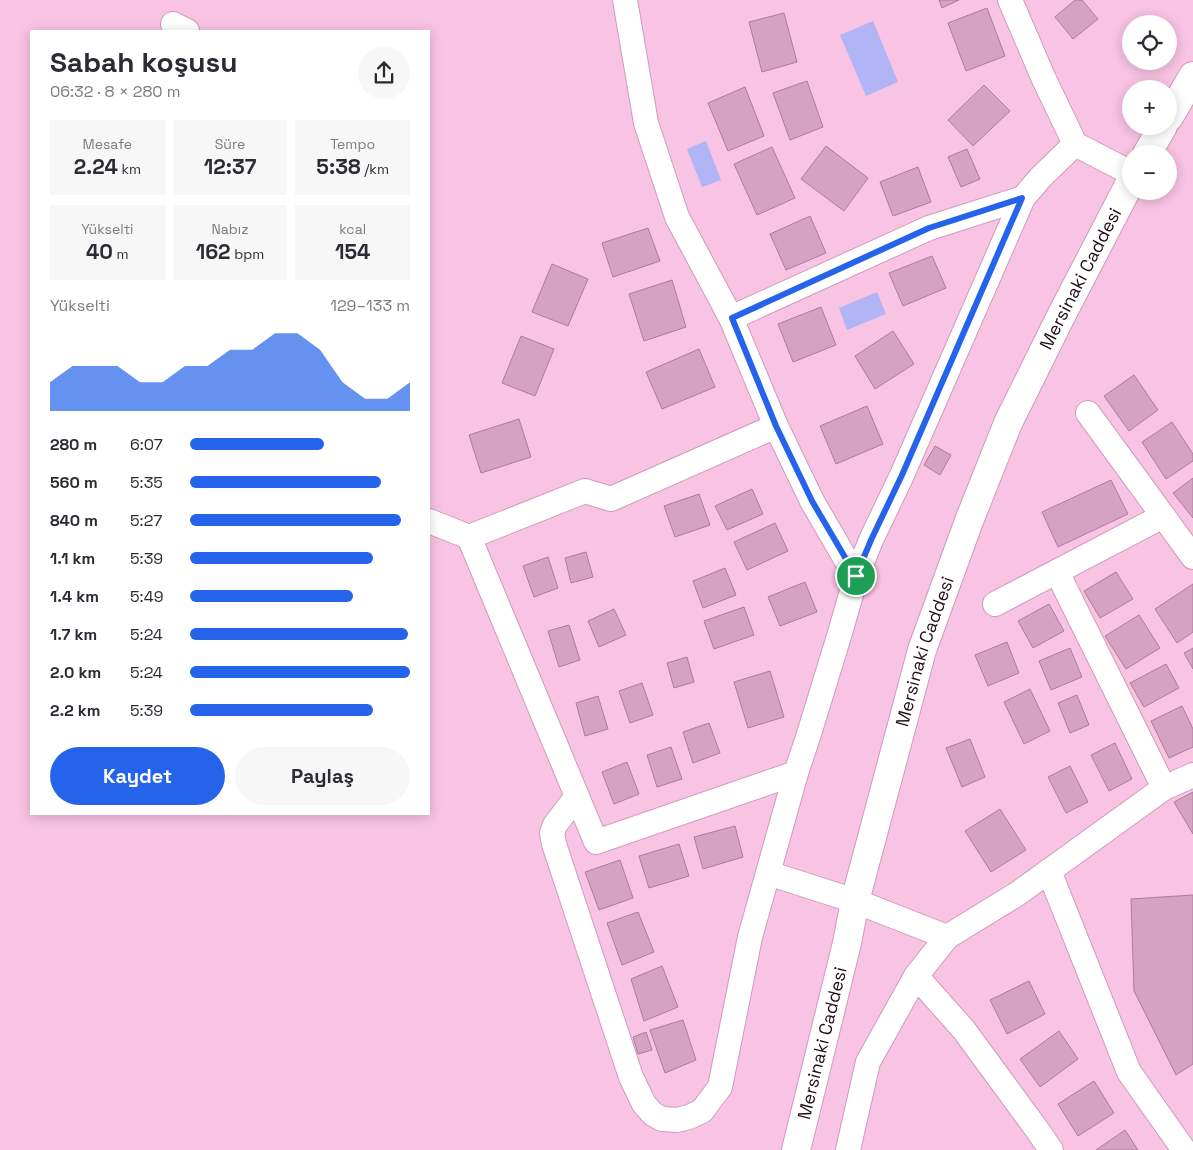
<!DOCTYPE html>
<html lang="tr">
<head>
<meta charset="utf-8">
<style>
  :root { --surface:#fff; --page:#f7f7f7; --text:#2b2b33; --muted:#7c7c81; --accent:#2563eb }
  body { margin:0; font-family:"Space Grotesk",sans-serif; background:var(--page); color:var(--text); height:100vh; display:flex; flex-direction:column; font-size:19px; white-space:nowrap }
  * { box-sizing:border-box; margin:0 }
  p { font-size:16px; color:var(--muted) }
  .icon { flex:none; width:28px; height:28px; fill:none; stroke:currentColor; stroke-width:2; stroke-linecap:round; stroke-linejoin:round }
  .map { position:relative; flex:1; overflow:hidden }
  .panel { position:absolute; left:30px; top:30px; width:400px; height:785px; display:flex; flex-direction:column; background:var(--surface); border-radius:0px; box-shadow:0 2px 12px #0003 }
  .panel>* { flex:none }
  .fabs { position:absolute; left:1122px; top:15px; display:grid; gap:10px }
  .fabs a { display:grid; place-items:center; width:55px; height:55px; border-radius:50%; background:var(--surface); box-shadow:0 2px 12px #0003; font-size:25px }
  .pin { position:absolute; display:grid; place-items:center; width:42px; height:42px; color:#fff; margin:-21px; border:2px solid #fff; border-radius:50%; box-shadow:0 1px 5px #0007 }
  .round { display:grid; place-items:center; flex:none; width:52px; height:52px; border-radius:26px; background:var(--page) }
  .summary { display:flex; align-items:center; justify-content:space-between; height:85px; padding:0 20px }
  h1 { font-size:28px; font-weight:700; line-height:38px }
  .metrics { display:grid; grid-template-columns:repeat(3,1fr); gap:8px; height:85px; padding:5px 20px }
  .metrics div { display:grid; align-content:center; border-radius:0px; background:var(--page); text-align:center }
  .metrics b { font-size:21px; font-weight:700 }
  .metrics small { font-size:14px; font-weight:400 }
  .metrics p { font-size:14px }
  .chart { height:140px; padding:10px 20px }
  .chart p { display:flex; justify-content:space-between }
  .chart svg { width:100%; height:90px; margin-top:5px; fill:var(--accent); opacity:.7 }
  .button { display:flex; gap:10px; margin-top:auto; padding:10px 20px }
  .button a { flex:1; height:58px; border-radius:30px; background:var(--accent); color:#fff; font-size:20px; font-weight:700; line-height:58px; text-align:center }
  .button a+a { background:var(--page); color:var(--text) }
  ul { padding:0 20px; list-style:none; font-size:16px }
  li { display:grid; grid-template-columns:80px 60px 1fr; align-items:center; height:38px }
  li i { height:12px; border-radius:6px; background:var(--accent) }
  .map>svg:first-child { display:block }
  .water { fill:#b1b5f6 }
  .building { fill:#d5a2c1; stroke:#ae7c9b }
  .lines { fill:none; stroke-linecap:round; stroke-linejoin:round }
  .minor-casing { stroke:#cf9bbb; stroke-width:26 }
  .tertiary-casing { stroke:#cf9bbb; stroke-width:30 }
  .minor { stroke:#fff; stroke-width:24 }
  .tertiary { stroke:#fff; stroke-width:28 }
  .route-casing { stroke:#fff; stroke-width:10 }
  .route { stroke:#2563eb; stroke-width:6 }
  .labels { text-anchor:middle; stroke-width:5; stroke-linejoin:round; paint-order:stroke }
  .street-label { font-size:18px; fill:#200e19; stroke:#f9c3e4 }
</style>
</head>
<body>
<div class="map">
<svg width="1193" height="1150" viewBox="0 0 1193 1150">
  <rect width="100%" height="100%" fill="#f9c3e4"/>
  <g class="water">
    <path d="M873,21l25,61 -32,14 -26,-61z"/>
    <path d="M706,141l15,39 -19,7 -15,-38z"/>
    <path d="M877,292l9,22 -39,16 -8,-22z"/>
  </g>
  <g class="building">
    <path d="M939,0h20l-17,8z"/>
    <path d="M1075,0h7l16,19 -25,20 -18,-22z"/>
    <path d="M987,8l18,48 -39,15 -18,-48z"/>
    <path d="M784,13l13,49 -35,10 -13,-50z"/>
    <path d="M807,81l16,46 -33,13 -17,-47z"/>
    <path d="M984,85l26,26 -37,35 -25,-26z"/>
    <path d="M745,87l19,49 -36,15 -20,-48z"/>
    <path d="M826,146l42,32 -24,33 -43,-32z"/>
    <path d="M772,147l23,51 -38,17 -23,-51z"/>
    <path d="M967,149l13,30 -19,8 -13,-30z"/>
    <path d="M918,167l13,35 -38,14 -13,-34z"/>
    <path d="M810,216l16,37 -40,17 -16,-36z"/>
    <path d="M648,228l12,33 -47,16 -11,-34z"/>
    <path d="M932,256l14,32 -43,18 -14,-33z"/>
    <path d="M552,264l36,15 -20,47 -36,-14z"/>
    <path d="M672,280l14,47 -42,14 -15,-47z"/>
    <path d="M821,307l15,38 -43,17 -15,-38z"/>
    <path d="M893,331l21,33 -39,25 -20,-33z"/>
    <path d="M521,336l33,13 -19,47 -33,-13z"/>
    <path d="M699,349l16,38 -53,22 -16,-37z"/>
    <path d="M1134,375l24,35 -29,21 -25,-35z"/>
    <path d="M867,406l16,38 -47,20 -16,-38z"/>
    <path d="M519,419l12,38 -50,16 -12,-38z"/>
    <path d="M1172,422l21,32v7l-27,18 -24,-37z"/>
    <path d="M935,446l16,9 -11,20 -16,-10z"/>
    <path d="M1193,478v40l-20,-25z"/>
    <path d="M1111,480l17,34 -70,33 -16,-35z"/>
    <path d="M752,489l11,25 -36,16 -12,-24z"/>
    <path d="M699,494l11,31 -35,12 -11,-31z"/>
    <path d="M775,523l13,28 -41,19 -13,-28z"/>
    <path d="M586,552l7,25 -22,6 -6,-25z"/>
    <path d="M548,557l10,31 -24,9 -11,-31z"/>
    <path d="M725,568l11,27 -33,13 -10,-27z"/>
    <path d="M1116,572l17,27 -33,19 -16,-27z"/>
    <path d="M805,582l12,30 -37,14 -12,-29z"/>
    <path d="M1193,584v48l-16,11 -22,-34z"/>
    <path d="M1049,604l15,27 -31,17 -15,-27z"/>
    <path d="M744,607l10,28 -40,14 -10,-28z"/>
    <path d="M614,609l12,26 -27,12 -11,-26z"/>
    <path d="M1139,615l21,33 -34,21 -21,-33z"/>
    <path d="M569,625l11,35 -21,7 -11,-36z"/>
    <path d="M1007,642l12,31 -31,13 -13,-31z"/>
    <path d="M1070,648l12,29 -31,13 -12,-29z"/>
    <path d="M1193,648v21l-9,-16z"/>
    <path d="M687,657l7,25 -20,6 -7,-25z"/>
    <path d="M1166,664l13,24 -35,19 -14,-24z"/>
    <path d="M770,671l14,46 -36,11 -14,-46z"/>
    <path d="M642,683l11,32 -23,8 -11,-32z"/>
    <path d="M1030,689l20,42 -26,13 -20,-42z"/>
    <path d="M1077,695l12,30 -19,8 -12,-30z"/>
    <path d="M598,696l10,33 -23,7 -9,-33z"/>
    <path d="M1182,706l11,23v18l-24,11 -18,-37z"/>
    <path d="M709,723l11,30 -27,10 -10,-31z"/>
    <path d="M970,739l15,38 -23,10 -16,-39z"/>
    <path d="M1115,743l17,36 -23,12 -18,-36z"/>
    <path d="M671,747l11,32 -25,8 -10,-32z"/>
    <path d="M627,762l12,32 -25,10 -12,-32z"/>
    <path d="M1070,766l18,36 -22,11 -18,-36z"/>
    <path d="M1193,792v42l-19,-32z"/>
    <path d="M1000,809l26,41 -35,22 -26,-41z"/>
    <path d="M735,826l8,31 -40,12 -9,-32z"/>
    <path d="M679,844l10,32 -40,12 -10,-32z"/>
    <path d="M620,860l13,38 -34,12 -14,-38z"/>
    <path d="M1193,895v169l-17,11 -42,-84 -3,-92z"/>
    <path d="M638,912l16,40 -32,13 -15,-42z"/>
    <path d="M662,966l16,41 -34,14 -13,-42z"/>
    <path d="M1029,981l16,33 -38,20 -17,-34z"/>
    <path d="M683,1020l13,40 -31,13 -15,-43z"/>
    <path d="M1059,1031l19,28 -38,28 -20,-28z"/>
    <path d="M646,1032l6,18 -14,4 -5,-17z"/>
    <path d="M1094,1081l20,32 -36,23 -20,-32z"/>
    <path d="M1125,1130l13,20h-42z"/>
  </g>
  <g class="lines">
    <g class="minor-casing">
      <g id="minor">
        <path d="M625,0l21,123 31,94 54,101 45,108 36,75 44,76"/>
        <path d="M1010,0l33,77 32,67 56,29"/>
        <path d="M173,24l14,7"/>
        <path d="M731,318l198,-90 94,-30"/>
        <path d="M1088,413l105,144"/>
        <path d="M429,521l40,16 127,305 200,-69"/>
        <path d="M469,537l116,-46 26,8 165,-73"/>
        <path d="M1057,572l107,216"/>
        <path d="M995,604l168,-88"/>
        <path d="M577,796l-22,29 -3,8 2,11 77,233 13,27 9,10 9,5 15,1 12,-3 13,-6 18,-24 30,-150 46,-164 12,-36 32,-104 16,-56 15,-37 31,-65 121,-277 18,-21 34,-33"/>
        <path d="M1049,871l80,201 55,78"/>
        <path d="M768,873l87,28 92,36 70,-43 147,-106 29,-13"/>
        <path d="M947,937l-31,39 48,54 74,101 13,19"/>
        <path d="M848,1150l20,-88 48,-86"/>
      </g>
    </g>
    <g class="tertiary-casing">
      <g id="tertiary">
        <path d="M1169,117l24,-41"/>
        <path d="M1147,154l16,-28"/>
        <path id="s1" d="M796,1150l51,-207 8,-42 67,-251 47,-129 39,-98 53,-107 70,-135"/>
      </g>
    </g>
    <use href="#minor" class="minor"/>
    <use href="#tertiary" class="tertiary"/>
  </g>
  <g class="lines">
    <g class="route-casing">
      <path id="route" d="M1022,198l-120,277 -31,65 -15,36 -44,-75 -36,-75 -44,-108 197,-90z"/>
    </g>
    <use href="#route" class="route"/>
  </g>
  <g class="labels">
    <g class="street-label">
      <text dy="6" stroke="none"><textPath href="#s1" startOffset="920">Mersinaki Caddesi</textPath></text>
      <text dy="6" stroke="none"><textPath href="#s1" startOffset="515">Mersinaki Caddesi</textPath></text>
      <text dy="6" stroke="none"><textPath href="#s1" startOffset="110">Mersinaki Caddesi</textPath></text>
    </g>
  </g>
</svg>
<div class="fabs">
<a><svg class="icon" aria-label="locate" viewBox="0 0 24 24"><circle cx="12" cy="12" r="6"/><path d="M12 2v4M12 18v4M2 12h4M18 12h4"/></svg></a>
<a>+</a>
<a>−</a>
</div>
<div class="pin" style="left:856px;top:576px;background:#1e9e55"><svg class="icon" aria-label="arrive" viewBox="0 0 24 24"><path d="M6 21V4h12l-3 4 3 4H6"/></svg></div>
<section class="panel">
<div class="summary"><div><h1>Sabah koşusu</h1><p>06:32 · 8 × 280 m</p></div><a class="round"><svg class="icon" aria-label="share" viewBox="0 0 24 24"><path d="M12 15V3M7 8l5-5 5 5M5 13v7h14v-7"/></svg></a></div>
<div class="metrics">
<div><p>Mesafe</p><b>2.24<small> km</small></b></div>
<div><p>Süre</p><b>12:37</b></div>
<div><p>Tempo</p><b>5:38<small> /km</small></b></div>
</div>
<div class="metrics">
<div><p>Yükselti</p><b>40<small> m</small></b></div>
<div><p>Nabız</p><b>162<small> bpm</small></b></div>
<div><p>kcal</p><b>154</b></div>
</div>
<div class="chart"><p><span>Yükselti</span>129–133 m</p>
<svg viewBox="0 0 160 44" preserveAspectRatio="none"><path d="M0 44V30L10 22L20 22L30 22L40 30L50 30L60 22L70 22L80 14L90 14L100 6L110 6L120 14L130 30L140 38L150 38L160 30V44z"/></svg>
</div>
<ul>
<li><b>280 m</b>6:07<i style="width:61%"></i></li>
<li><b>560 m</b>5:35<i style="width:87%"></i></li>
<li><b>840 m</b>5:27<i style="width:96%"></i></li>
<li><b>1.1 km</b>5:39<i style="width:83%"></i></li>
<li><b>1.4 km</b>5:49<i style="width:74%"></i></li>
<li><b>1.7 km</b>5:24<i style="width:99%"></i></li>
<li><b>2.0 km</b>5:24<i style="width:100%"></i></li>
<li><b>2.2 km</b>5:39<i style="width:83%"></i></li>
</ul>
<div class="button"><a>Kaydet</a><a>Paylaş</a></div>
</section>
</div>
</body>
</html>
